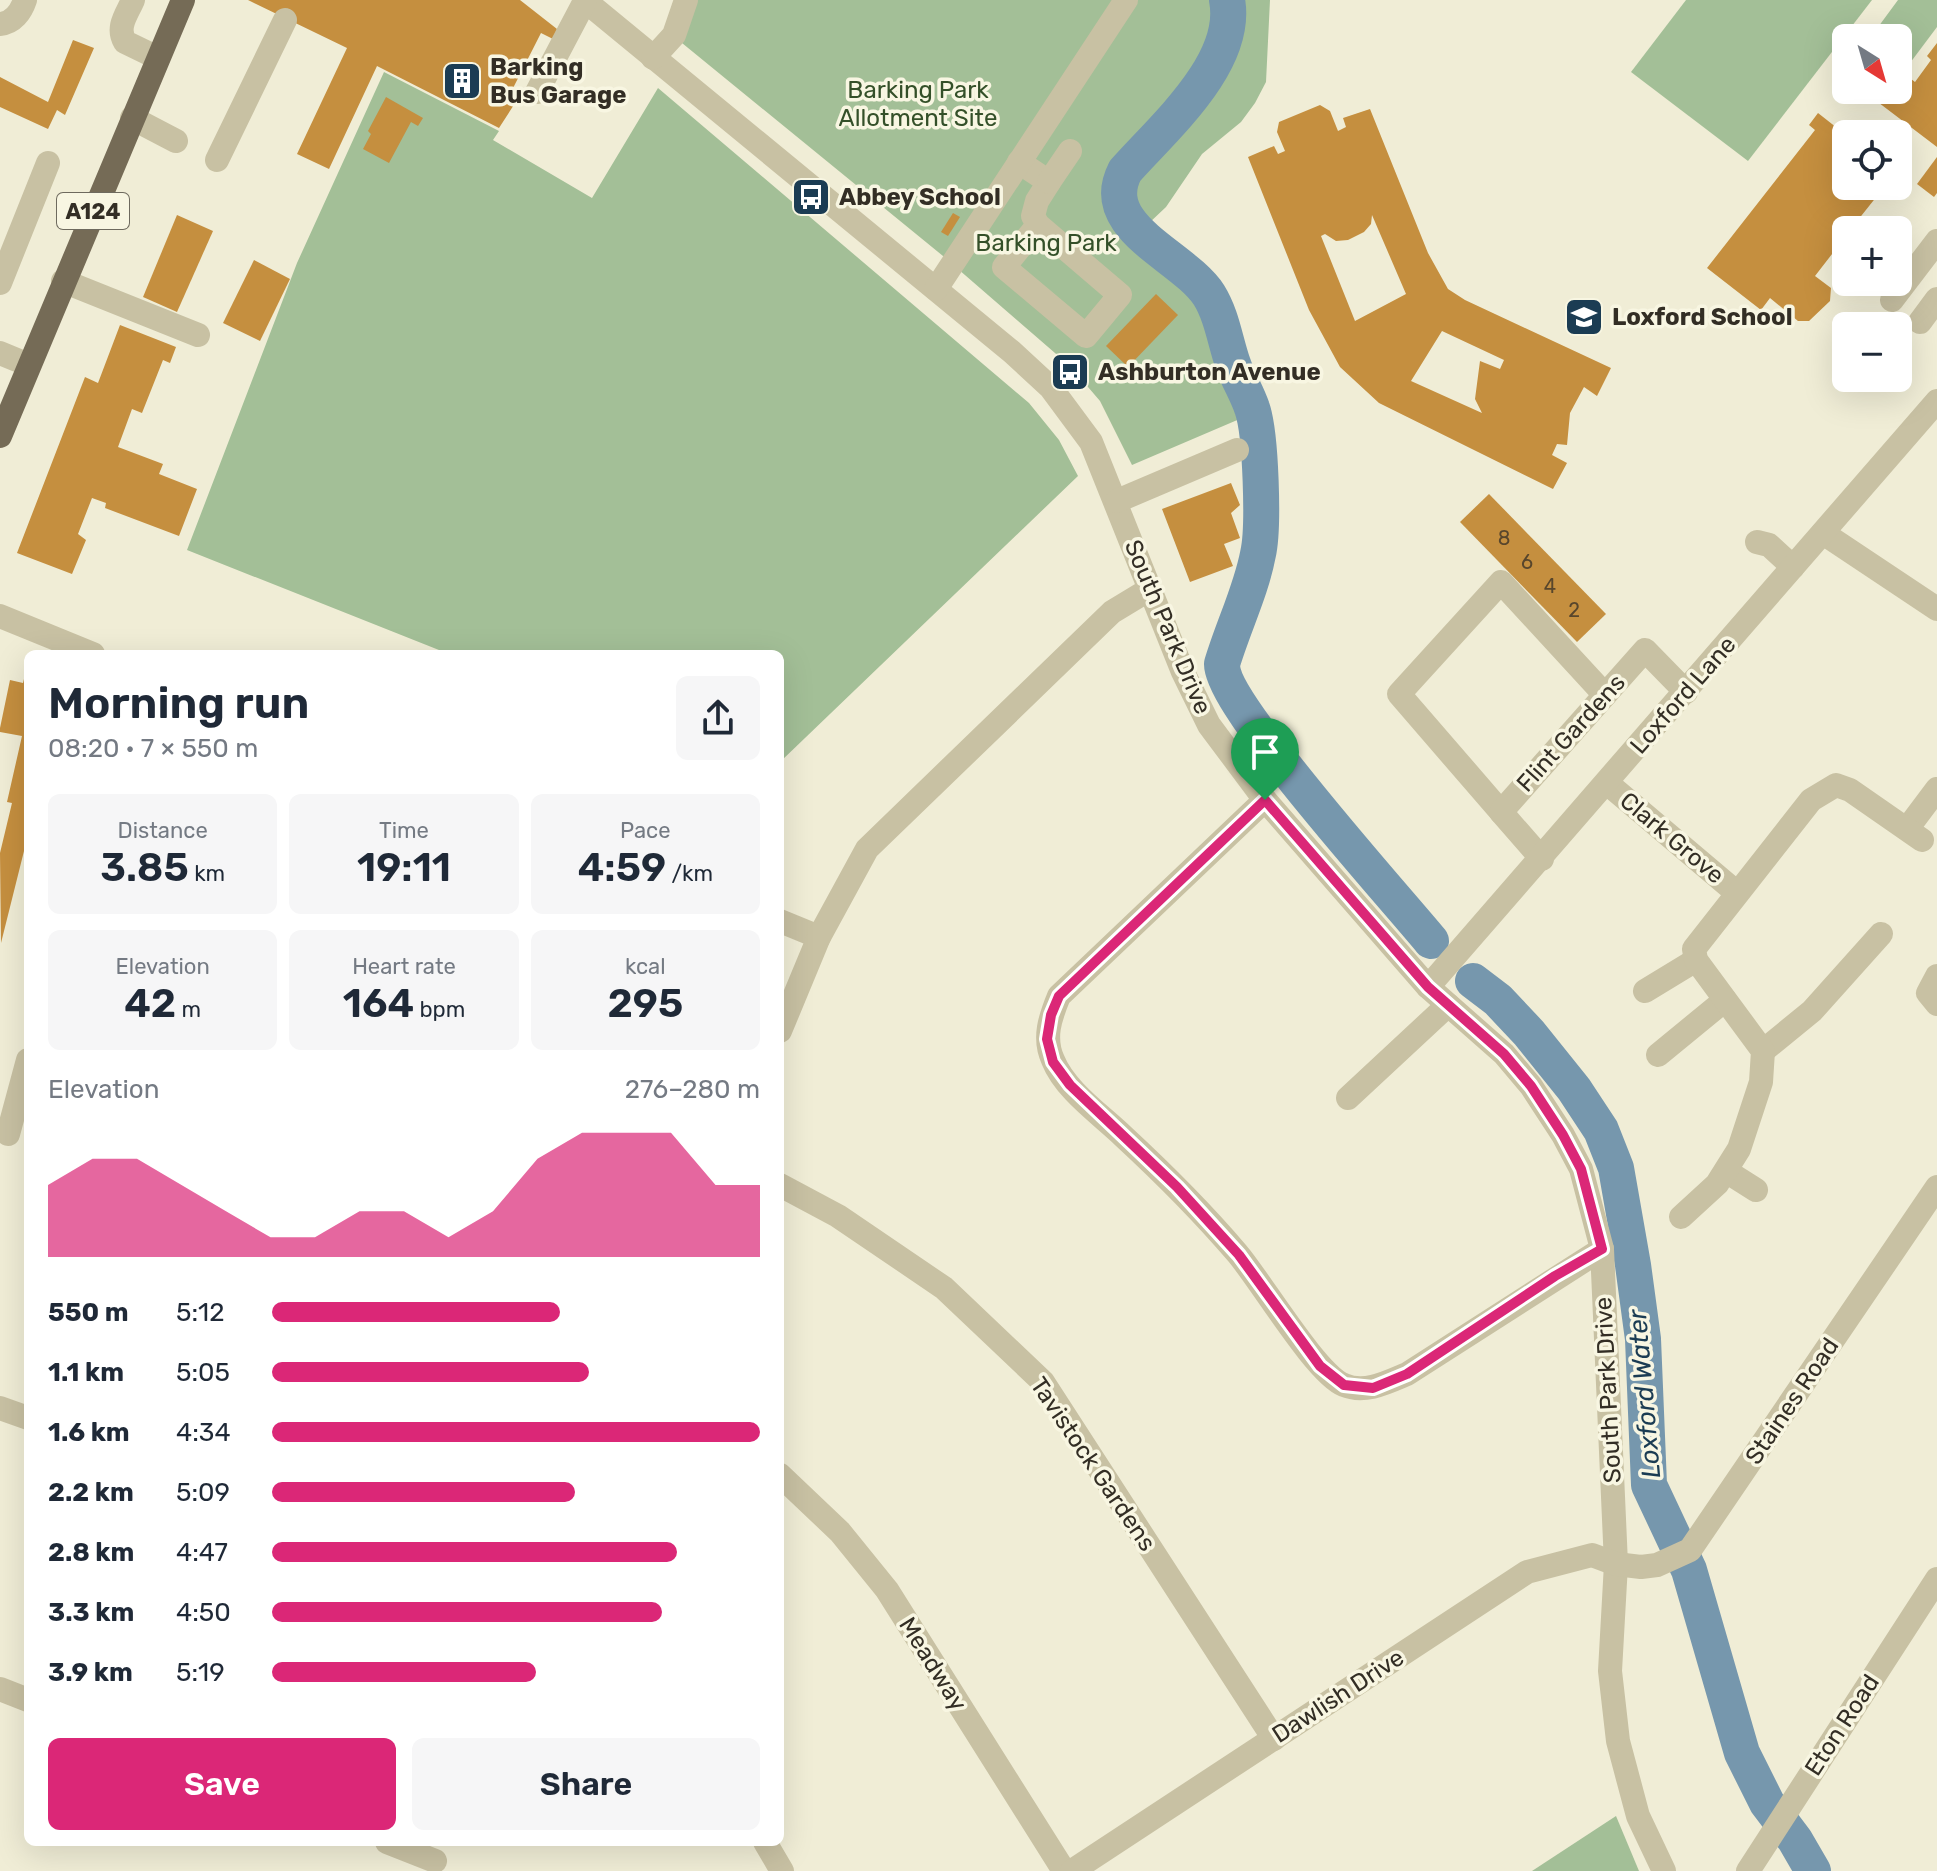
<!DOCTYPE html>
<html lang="en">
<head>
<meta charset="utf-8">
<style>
  :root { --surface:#fff; --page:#f6f6f7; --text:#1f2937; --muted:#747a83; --accent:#db2777 }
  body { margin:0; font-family:Rubik,sans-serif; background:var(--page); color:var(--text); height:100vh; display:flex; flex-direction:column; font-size:30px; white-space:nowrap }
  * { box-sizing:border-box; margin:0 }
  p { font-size:26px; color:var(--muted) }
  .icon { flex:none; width:44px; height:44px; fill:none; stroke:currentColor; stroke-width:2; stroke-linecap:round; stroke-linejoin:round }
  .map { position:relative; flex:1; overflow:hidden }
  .drawer { position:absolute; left:24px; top:650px; width:760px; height:1196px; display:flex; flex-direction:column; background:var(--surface); border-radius:12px; box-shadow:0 8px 32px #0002 }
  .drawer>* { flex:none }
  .needle { width:52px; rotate:143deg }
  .controls { position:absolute; left:1832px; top:24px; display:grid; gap:16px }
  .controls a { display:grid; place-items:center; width:80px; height:80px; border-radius:12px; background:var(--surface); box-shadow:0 8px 32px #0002; font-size:40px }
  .pin { position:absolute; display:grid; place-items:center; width:68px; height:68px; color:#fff; margin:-82px -34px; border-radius:50% 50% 50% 0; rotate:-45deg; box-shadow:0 0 8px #0007 }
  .pin .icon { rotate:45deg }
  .round { display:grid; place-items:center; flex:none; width:84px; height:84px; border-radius:12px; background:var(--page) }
  .headline { display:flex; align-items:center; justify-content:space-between; height:136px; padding:0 24px }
  h1 { font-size:44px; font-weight:600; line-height:60px }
  .figures { display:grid; grid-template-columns:repeat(3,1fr); gap:12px; height:136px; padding:8px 24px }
  .figures div { display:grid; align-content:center; border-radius:12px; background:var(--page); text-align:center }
  .figures b { font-size:40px; font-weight:600 }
  .figures small { font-size:22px; font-weight:400 }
  .figures p { font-size:22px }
  .chart { height:224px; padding:16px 24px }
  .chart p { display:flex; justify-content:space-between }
  .chart svg { width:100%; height:144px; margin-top:8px; fill:var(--accent); opacity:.7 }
  .action { display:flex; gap:16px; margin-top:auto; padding:16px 24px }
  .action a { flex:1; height:92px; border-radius:12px; background:var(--accent); color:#fff; font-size:32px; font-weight:600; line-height:92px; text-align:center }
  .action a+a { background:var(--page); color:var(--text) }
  ul { padding:0 24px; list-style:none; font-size:26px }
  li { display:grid; grid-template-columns:128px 96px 1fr; align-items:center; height:60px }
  li i { height:20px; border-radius:10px; background:var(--accent) }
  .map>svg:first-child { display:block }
  .green { fill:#a3bf97 }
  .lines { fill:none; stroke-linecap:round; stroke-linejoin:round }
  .river { stroke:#7697ad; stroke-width:36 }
  .building { fill:#c58f3f; fill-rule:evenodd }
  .minor { stroke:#c8c1a3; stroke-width:24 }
  .major { stroke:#756b56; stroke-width:24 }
  .route-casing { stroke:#fff; stroke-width:16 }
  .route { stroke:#db2777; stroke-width:10 }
  .labels { text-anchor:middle; stroke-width:7; stroke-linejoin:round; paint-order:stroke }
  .number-label { font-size:20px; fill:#58462c }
  .shield { fill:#f8f6e2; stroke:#6e6a5e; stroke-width:2 }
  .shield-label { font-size:22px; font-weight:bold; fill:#332e25 }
  .poi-label { font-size:24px; font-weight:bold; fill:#332e25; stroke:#f8f6e2; text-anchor:start }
  .park-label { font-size:24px; fill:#345029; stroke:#f8f6e2 }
  .street-label { font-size:24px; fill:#332e25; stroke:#f8f6e2 }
  .water-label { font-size:26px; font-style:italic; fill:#1b3c53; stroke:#f8f6e2 }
</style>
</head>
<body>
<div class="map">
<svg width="1937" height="1871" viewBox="0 0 1937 1871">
  <rect width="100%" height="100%" fill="#f0edd6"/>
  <g class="green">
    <path d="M696,0h525l2,11 -13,54 -87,101 -10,26 4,22 22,25 66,59 14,33 10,37 20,47 -117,50 -32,-64 -30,-35 -127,-110 -261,-213z"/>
    <path d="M1238,0h32l-4,82 -11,21 -14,19 -39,32 -36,53 -18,17 -18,-19v-19l6,-11 84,-97c13,-22 21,-52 18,-78z"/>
    <path d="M1686,0h186l-124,161 -117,-89z"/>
    <path d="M1898,0h39v27l-30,40 -9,-7v-22h-28z"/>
    <path d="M384,72l115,59 -6,9 99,58 66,-110 371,315 30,37 19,36 -298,286v-108h-331l-262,-104 110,-287z"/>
    <path d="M1616,1816l23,55h-107z"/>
  </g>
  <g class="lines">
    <g class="river">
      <path d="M1227,0c12,63 -64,128 -102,171 -29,57 58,84 84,124 13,21 16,46 24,69 5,15 14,29 19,44 9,25 12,120 6,146 -7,37 -25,73 -36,110 -1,41 173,233 209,277"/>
      <path d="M1473,981l25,19 31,33 45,56 27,41 15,38 17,97 10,74 6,146 40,85 53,183 25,50 28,37 18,31"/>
    </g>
  </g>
  <g class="building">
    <path d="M248,0h272l37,29 -4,10 -12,-6 -32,63 8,4 -18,28 -122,-62 -48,103 -32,-15 50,-106z"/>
    <path d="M73,40l21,8 -29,67 -8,-5 -9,19 -48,-22v-30l48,25z"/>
    <path d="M1937,43v104l-75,-57h36v-21l17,13 16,-22 -4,-4z"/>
    <path d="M386,97l37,21 -5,8 -7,-4 -22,41 -26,-14 8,-15 -3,-3z"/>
    <path d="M1320,105l10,6 8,20 8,-4 -3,-9 27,-9 58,144 20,36 17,11 146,68 -14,28 -13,-9 -14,26 -3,32 -10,-1 -5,11 15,8 -14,26 -174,-86 -39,-36 -31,-57 -61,-153 26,-11 4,8 7,-3 -8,-19 2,-10zM1372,215l34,79 -51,27 -34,-85 4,-2 11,7 12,-1 16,-8 7,-8zM1442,331l62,29 -4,9 -20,-8 -5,38 7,14 -71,-32z"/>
    <path d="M1818,113l28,22v51h39l-35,44h-4v6l-31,40 16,12 -1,13 -21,20h-11l-28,-23 -9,12 -54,-42 108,-138 -6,-5z"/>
    <path d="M1937,157v36l-3,4 -17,-13z"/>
    <path d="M1898,175l11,9 -10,12 -13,-10h12z"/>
    <path d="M953,213l7,4 -12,19 -7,-4z"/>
    <path d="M177,215l36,16 -36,81 -34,-15z"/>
    <path d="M254,260l36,19 -30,62 -37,-18z"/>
    <path d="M1156,294l22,21 -50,52 -22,-21z"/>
    <path d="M120,325l56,22 -6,16 -7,-3 -21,53 -10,-4 -14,38 45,17 -4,10 38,15 -18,47 -74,-28 1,-5 -14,-5 -14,36 8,6 -14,34 -55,-21 68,-176 13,6z"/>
    <path d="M1231,483l9,22 -9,8 9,25 -16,6 9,22 -43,16 -28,-73z"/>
    <path d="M1489,494l117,120 -29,28 -117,-120z"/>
    <path d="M27,667l1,50 -3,14h3v104l-27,108 -1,-90 12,-50 -5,-1 15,-66 -22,-4v-4l10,-48 13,3z"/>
  </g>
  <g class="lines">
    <g class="minor">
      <path d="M133,0c-6,14 -17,27 -8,42l33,16"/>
      <path d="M584,0l428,352 39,36 40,54 92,230 26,53 56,75 163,187 76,67 27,32 32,49 18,34 21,80 14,315 -6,107 8,70 20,75 26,55"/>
      <path d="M0,24c13,-1 21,-12 25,-24"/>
      <path d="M653,58l21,-23 12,-35"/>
      <path d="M537,92l48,-91"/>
      <path d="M132,118l44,23"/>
      <path d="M217,160l68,-140"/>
      <path d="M1019,162l30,20 -12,19 -4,15 5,9 82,70 -34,41 -82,-69 34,-42"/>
      <path d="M1049,182l21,-31"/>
      <path d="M63,281l135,54"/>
      <path d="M0,283l48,-120"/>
      <path d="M936,289l190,-289"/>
      <path d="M1892,300l45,-59"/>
      <path d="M1920,322l17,-23"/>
      <path d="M0,353l29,12"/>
      <path d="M1117,501l120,-51"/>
      <path d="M1823,533l114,76"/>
      <path d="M1757,542l12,3 24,22"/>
      <path d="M0,616l93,38"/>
      <path d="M1607,783l130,110"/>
      <path d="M1265,800l-206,196c-9,22 -16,42 -6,64 12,30 47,54 70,76 40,37 79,76 114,117 24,28 79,121 107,132 21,9 44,-3 63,-11l195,-125"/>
      <path d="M1501,812l-102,-118 102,-112 104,113"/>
      <path d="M1907,829l30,-40"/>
      <path d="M1542,859l-41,-47 144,-162 41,42"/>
      <path d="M780,921l39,16"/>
      <path d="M1937,976l-9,17 9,11"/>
      <path d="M1428,987l509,-586"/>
      <path d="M1645,991l51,-31"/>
      <path d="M780,1031l39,-94 48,-88 245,-237 38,-23"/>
      <path d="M1763,1051l49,-40 69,-77"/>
      <path d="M1658,1055l67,-55"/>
      <path d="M1348,1098l100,-93"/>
      <path d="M8,1134l20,-74"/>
      <path d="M1726,1171l30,19"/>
      <path d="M780,1185l58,31 106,72 99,94 231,357"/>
      <path d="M1681,1217l36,-33 22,-35 22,-67 2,-31 -67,-91 -2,-11 117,-149 25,-15 14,5 72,50"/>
      <path d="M0,1408l28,10"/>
      <path d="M780,1475l60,57 47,58 177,281"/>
      <path d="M0,1689l28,11"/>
      <path d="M387,1842l48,19"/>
      <path d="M765,1842l17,29"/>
      <path d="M1072,1871l455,-299 65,-17 24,9 25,3 16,-2 33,-15 247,-363"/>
      <path d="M1748,1871l189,-292"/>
    </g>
    <path class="major" d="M0,436l183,-436"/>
  </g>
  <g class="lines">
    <g class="route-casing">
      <path id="route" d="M1265,800l163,187 76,67 27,32 32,49 18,34 21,80 -47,27 -148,98 -34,14 -29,-3 -24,-19 -81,-111 -62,-68 -107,-102 -17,-23 -6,-23 4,-24 8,-19z"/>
    </g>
    <use href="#route" class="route"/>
  </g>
  <defs>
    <g id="building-square" transform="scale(2)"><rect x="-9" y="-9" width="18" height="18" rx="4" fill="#1b3c53" stroke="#f8f6e2"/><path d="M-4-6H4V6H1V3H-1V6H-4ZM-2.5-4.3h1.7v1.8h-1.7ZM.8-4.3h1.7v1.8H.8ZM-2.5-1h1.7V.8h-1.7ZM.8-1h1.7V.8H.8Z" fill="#fff"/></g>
    <g id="bus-square" transform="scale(2)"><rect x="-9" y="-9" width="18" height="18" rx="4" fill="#1b3c53" stroke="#f8f6e2"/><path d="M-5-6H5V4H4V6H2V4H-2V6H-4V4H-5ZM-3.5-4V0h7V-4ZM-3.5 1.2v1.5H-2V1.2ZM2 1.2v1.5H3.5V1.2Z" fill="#fff"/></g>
    <g id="school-square" transform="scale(2)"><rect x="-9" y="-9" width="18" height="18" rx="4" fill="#1b3c53" stroke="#f8f6e2"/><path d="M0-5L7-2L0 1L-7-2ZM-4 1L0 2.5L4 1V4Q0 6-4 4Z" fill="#fff"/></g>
  </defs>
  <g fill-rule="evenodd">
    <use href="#building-square" x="462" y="81"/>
    <use href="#bus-square" x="811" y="197"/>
    <use href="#school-square" x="1584" y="317"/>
    <use href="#bus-square" x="1070" y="372"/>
  </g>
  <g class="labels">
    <g class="number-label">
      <text x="1504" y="545">8</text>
      <text x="1527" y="569">6</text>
      <text x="1550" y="593">4</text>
      <text x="1574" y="617">2</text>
    </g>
    <rect class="shield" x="57" y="193" width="72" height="36" rx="6"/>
    <g class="shield-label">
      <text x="93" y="219">A124</text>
    </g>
    <g class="poi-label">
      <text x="490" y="75">Barking<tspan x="490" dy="28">Bus Garage</tspan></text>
      <text x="839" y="205">Abbey School</text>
      <text x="1612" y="325">Loxford School</text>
      <text x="1098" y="380">Ashburton Avenue</text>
    </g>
    <g class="park-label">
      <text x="918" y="98">Barking Park<tspan x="918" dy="28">Allotment Site</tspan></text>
      <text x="1046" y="251">Barking Park</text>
    </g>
    <g class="street-label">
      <text transform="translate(1168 627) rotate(67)" y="8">South Park Drive</text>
      <text transform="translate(1683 695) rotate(-49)" y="8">Loxford Lane</text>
      <text transform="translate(1571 733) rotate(-48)" y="8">Flint Gardens</text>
      <text transform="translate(1672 838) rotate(40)" y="8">Clark Grove</text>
      <text transform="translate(1608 1390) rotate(-93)" y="8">South Park Drive</text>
      <text transform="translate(1792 1401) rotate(-56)" y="8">Staines Road</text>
      <text transform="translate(1093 1464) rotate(56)" y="8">Tavistock Gardens</text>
      <text transform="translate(933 1664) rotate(58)" y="8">Meadway</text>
      <text transform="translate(1338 1696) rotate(-33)" y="8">Dawlish Drive</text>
      <text transform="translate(1842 1725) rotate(-57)" y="8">Eton Road</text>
    </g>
    <g class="water-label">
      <text transform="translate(1644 1394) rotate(-95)" y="9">Loxford Water</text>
    </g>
  </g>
</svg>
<div class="controls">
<a><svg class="needle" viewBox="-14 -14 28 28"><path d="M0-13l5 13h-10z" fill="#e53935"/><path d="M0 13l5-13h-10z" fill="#747a83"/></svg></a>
<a><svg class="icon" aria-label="locate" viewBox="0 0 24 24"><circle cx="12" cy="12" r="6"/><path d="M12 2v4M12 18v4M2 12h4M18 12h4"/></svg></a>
<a>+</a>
<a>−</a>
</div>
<div class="pin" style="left:1265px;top:800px;background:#1e9e55"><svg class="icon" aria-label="arrive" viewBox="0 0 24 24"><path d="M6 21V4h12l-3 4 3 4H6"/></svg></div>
<section class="drawer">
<div class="headline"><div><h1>Morning run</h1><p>08:20 · 7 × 550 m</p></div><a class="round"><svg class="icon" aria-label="share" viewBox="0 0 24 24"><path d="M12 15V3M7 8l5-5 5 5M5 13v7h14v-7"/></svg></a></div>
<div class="figures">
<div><p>Distance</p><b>3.85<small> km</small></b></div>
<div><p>Time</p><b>19:11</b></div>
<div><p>Pace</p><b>4:59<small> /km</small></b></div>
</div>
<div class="figures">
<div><p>Elevation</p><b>42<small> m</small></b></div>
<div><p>Heart rate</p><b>164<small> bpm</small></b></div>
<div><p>kcal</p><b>295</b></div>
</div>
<div class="chart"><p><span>Elevation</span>276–280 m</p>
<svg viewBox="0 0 160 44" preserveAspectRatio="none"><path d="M0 44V22L10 14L20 14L30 22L40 30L50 38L60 38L70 30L80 30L90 38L100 30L110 14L120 6L130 6L140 6L150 22L160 22V44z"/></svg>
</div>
<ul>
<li><b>550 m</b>5:12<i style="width:59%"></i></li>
<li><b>1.1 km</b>5:05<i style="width:65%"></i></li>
<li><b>1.6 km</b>4:34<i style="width:100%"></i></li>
<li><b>2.2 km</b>5:09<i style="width:62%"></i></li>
<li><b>2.8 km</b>4:47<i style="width:83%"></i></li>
<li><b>3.3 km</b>4:50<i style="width:80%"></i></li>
<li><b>3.9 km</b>5:19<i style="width:54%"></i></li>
</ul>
<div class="action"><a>Save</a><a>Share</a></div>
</section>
</div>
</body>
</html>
